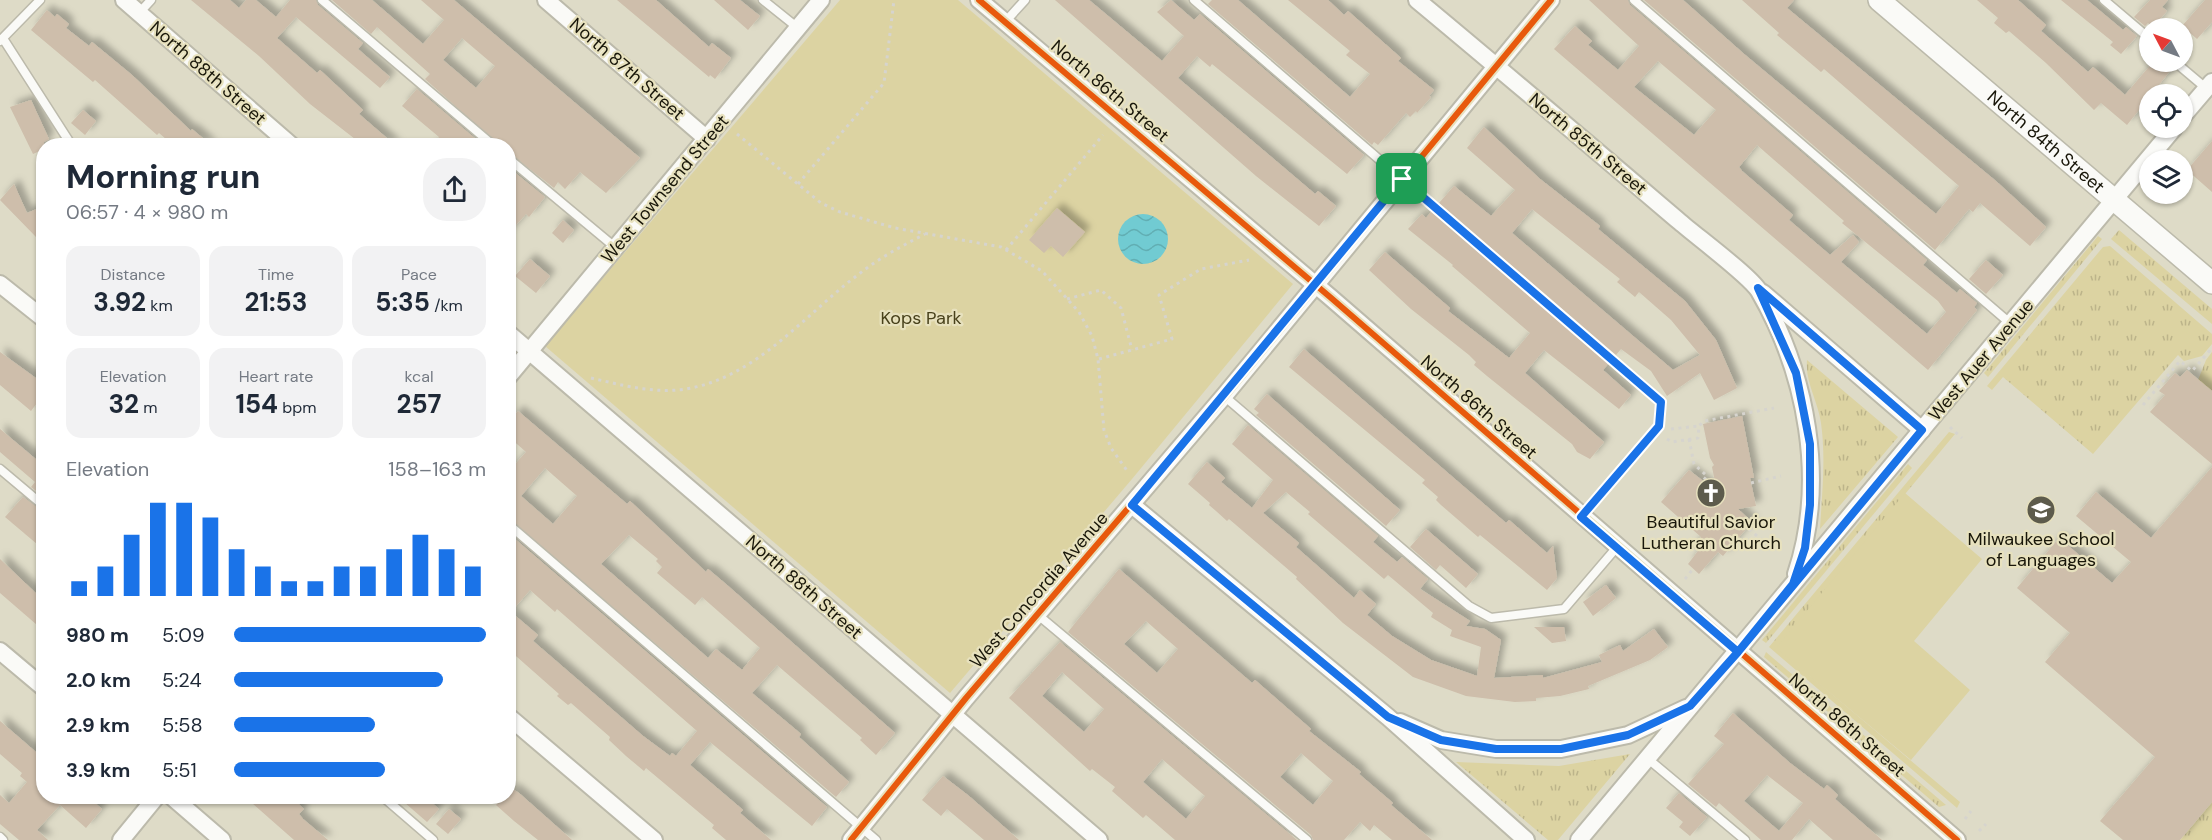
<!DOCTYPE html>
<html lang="en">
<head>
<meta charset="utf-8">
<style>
  :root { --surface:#fff; --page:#f2f2f3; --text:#1f2937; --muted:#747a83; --accent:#1a73e8 }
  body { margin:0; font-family:"DM Sans",sans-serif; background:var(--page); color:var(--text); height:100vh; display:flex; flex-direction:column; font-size:22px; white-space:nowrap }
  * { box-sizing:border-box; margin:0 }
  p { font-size:20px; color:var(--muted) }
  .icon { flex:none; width:33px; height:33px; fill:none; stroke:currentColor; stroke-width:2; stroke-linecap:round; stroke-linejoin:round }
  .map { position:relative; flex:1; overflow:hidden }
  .drawer { position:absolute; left:36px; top:138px; width:480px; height:666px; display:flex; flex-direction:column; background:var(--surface); border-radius:24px; box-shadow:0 2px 4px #0004 }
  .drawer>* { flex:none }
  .needle { width:39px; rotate:311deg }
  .buttons { position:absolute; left:2139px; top:18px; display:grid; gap:12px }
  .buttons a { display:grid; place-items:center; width:54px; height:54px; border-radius:50%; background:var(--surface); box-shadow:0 2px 4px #0004; font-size:30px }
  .pin { position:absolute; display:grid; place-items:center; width:51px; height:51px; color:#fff; margin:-26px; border-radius:12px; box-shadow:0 3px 9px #0006 }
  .round { display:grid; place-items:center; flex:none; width:63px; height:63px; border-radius:24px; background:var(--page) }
  .headline { display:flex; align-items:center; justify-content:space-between; height:102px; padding:0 30px }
  h1 { font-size:33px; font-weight:700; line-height:45px }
  .metrics { display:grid; grid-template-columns:repeat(3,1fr); gap:9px; height:102px; padding:6px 30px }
  .metrics div { display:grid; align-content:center; border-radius:15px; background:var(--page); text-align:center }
  .metrics b { font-size:26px; font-weight:700 }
  .metrics small { font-size:16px; font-weight:400 }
  .metrics p { font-size:16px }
  .chart { height:168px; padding:12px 30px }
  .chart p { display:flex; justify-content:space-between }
  .chart svg { width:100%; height:108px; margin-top:6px; stroke:var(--accent); stroke-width:6 }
  ul { padding:0 30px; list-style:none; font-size:20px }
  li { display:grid; grid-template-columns:96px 72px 1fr; align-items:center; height:45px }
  li i { height:15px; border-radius:8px; background:var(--accent) }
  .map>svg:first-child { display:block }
  .grass { fill:url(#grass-tufts) }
  .green { fill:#dcd3a2 }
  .water { fill:url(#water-waves) }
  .building { fill:#cebeab; fill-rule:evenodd; filter:url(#shadow) }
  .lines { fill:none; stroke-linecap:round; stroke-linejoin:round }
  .service-casing { stroke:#bcbaab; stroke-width:11 }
  .minor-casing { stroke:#bcbaab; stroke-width:20 }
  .tertiary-casing { stroke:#bcbaab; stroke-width:24 }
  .path { stroke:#d6d4ce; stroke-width:3; stroke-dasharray:3 4.5; stroke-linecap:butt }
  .service { stroke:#fafaf7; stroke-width:8 }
  .minor { stroke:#fafaf7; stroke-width:16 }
  .tertiary { stroke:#fafaf7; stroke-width:21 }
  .cycleway-casing { stroke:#e7e1be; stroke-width:10 }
  .cycleway { stroke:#e8590c; stroke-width:6 }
  .route-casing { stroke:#fff; stroke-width:12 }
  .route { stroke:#1a73e8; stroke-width:8 }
  .labels { text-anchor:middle; stroke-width:4.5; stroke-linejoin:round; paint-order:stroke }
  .street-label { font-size:18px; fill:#181609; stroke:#e7e1be }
  .park-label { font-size:18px; fill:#48411b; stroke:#e7e1be }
  .poi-label { font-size:18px; fill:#181609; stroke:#e7e1be }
</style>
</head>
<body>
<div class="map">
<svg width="2212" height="840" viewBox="0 0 2212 840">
  <defs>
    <pattern id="grass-tufts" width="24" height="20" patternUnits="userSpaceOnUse" patternTransform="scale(1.5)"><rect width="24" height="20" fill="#dcd3a2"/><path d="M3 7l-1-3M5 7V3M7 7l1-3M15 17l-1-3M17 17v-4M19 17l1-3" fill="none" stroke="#bcb48a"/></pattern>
    <pattern id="water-waves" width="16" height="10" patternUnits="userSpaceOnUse" patternTransform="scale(1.5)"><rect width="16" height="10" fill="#71cbd2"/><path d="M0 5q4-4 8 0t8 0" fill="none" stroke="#61aeb3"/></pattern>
    <filter id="shadow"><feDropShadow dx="5.5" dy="-5.5" stdDeviation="3" flood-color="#0004"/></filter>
  </defs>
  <rect width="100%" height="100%" fill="#dedbc7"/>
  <g class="grass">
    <path d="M2119,230l93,79v15l-101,-85z"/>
    <path d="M2098,236l4,3 -114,138 -4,-4z"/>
    <path d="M2110,246l102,88v10l-10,12 -18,5 -6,-6 -85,99 -90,-77 -11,13 -5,-4 116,-139z"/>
    <path d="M2212,352v39l-14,-11 8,-20z"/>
    <path d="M1807,360l91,77 -78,92c2,-36 6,-70 1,-106 -3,-22 -16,-41 -14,-63z"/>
    <path d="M1949,432l6,2 -178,214 183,154 -3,6 -188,-161z"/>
    <path d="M1908,464l4,4 -146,175 -4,-3z"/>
    <path d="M1766,652l180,153 -7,2 -175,-150z"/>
    <path d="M1630,754l-72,86h-10l-92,-78 103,4z"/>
    <path d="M2212,802v38h-32z"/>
  </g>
  <g class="green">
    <path d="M840,0h118l335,284 -161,195 -182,214 -405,-347z"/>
    <path d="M1905,493l77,66 -68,82 56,49 -59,70 -135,-112z"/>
  </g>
  <circle class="water" cx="1143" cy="239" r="25"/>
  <g class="building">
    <path d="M191,0h39l9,8 7,-8h10l20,17 14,-17h26l2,5 45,38 -5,6 32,28 -10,11 -84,-71 -19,21 40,35 3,-3 43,40 -4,4 37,32h-32l-54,-42 -51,-48z"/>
    <path d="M332,0h40l51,44 21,-24 -23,-20h33l186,158 -34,35 -26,-21 -15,17 -7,-7 -4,6 -46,-36v-6h-8l-75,-67 5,-5 -53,-47 -6,7zM462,38l33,28 -19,22 -33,-28z"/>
    <path d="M617,0h39l53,47 3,-4 19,15 -16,21 -5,-4 -1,2z"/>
    <path d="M714,0h26l20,16 -12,14z"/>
    <path d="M1055,0h34l73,61 22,-25 -27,-24 14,-12 23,20 6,-6 164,141 -17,19 -135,-110 -2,3 -13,-11 -19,22 137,116 3,-3 18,15 -17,20 -63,-50z"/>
    <path d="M1212,0h26l112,97 20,-23 -24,-19 4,-4 -62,-51h40l16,15 4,-4 53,47 -3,3 36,29 -5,6 2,1 -14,16 -1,-2 -6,6 -4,-4 -28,32 -4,-3 -2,3 -164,-141z"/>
    <path d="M1589,0h39l2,5 297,255 -4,5 34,28 3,-4 17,14 -3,4 3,3 -49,60 -374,-321 21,-23 17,15 -4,4 30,25 21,-24zM1658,61l58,49 -22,25 -60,-48zM1757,145l87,76 -2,2 96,78 8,11 -19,22 -86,-72 18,-20 -6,-7 -23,20 -41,-35 4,-5 -51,-44 -3,-4z"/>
    <path d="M1644,0h39l61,54 192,160 23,-28 -135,-117 -3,3 -44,-37 2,-2 -37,-33h52l-7,8 210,174 49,45 -16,19 -50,-43 -7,9 -4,-3 -34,41z"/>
    <path d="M1977,0h41l28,25 -5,6 47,41 5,-5 32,28 28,-33h6l11,9 -43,54 -26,-22 -7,7 -48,-47 -37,-32 -3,2 -12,-10 4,-5z"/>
    <path d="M2061,0h26l36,30 3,-3 11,9 -16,18 -11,-9 3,-3z"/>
    <path d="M2150,0h18l-6,7 5,4 -14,16 -5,-4 -3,3 -11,-9z"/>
    <path d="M2205,0h7v22l-15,17 -15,-13z"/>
    <path d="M47,10l8,7 2,-3 12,10 -3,4 23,18 3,-4 40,33 59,56 1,-2 20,17h-38l-15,-13 -2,2 -62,-55 -2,2 -62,-52z"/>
    <path d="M417,89l67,57h-51l6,-9 -37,-31z"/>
    <path d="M31,100l18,39 -5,3v7l-11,5 -23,-47z"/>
    <path d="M83,110l13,11 -11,14 -14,-12z"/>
    <path d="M1484,127l56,52 60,47 -2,3 87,72 31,39 21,48 -23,12 -14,-27 -33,23 -16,-25 -30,-22 -5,6 -177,-152 15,-17 37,30 24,-26 -48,-42zM1532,209l88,70 -3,3 18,15 4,-5 32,28 29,35 -27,15 -161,-137z"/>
    <path d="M2212,141v51l-25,-22z"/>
    <path d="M508,167l37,30 -16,20 -3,-3 -18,20z"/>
    <path d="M14,184l13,29 17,-7v34l-7,-6 -1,3 -36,-37z"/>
    <path d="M1057,208l28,24 -22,25 -12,-11 -7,7 -15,-13z"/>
    <path d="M1431,212l177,152 -5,6 28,25 -12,14 -75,-59 -19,23 79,69 -14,17 -13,-7 -5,-8 -85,-68 -13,-11 2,-3 -7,-7 -58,-46 -42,-39 16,-18 65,56 -2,3 61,47 21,-25 -78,-67 1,-1 -45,-36 14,-15 4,4z"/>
    <path d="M563,220l11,10 -11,13 -11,-10z"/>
    <path d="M530,259l20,17 -14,17 -21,-17z"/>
    <path d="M1986,260l17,15 -17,19 -17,-15z"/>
    <path d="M1304,349l202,174 3,-3 38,33 6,-7 4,32 -10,12 -67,-55 -2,2 -37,-32 -5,-5 2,-3 -16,-14 3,-3 -136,-113z"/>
    <path d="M0,352l44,32v25l-7,-6 -6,8 -31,-26z"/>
    <path d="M2187,370l25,21v73l-62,-52 15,-17 -6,-4 16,-18 5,4z"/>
    <path d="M1267,394l133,116 -14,16 -130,-111 3,-2 -5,-4z"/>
    <path d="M518,411l109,93 3,-3 76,71 2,-3 19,16 168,148 -19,22 -16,-15 2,-2 -85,-73 -25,28 49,41 -2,3 50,45 -13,15 -328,-279v-46l18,-20 -18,-16v-13zM545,468l32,28 -24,28 -32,-28zM629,535l29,24 -2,2 6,6 -5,6 38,32 7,-8 58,51 -18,22 -26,-21 -8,9 -107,-94z"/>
    <path d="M1742,416l12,62h-4l6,28 -18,3 14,13 -29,34 -5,-4 -19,22 -11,-10 10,-13 -6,-4 9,-10 -40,-35 28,-32 28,22 -5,-25 2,-2 -4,-7 -7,-34z"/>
    <path d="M1248,425l130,111 -5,6 24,20 5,-5 26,22 -8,10 50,32 -4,5 19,3 16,11 -7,38 49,-3v3l59,-16 -3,-7 21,-10 3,6 31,-22 14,18 -18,13 -62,26 1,3 -29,7 -24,2v3l-21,1 -49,-6 -53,-19 -70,-54 -47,-44 1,-2 -68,-58 -2,2 -11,-10 -7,-6 1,-2 -22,-19 19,-22 18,16 -4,4 31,26 21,-28 -41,-36zM1286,492l24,20 -2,2 76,65 4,-4 45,38 -2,4 21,13 -2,6 31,11 -4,29 -46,-16 -39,-24 -25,-21 9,-11 -16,-14 -6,8 -58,-51 3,-4 -36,-30z"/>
    <path d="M0,429l44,37v31l-13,-10 4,-5 -35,-30z"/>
    <path d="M2212,467v335l-32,38h-57l-23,-19 55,-64 -110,-95 25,-29 -53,-45 42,-50 53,45 19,-21 -55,-46 20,-24 55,46z"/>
    <path d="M23,497l21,15v38l-39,-33z"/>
    <path d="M1426,529l52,45 -12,14 -26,-23 -4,5 -26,-23z"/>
    <path d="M508,533l319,274 -15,19 -102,-84 -20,23 53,45 -3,3 31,27h-45l-14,-12 2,-3 -68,-57 -2,3 -18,-15 -17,-16 1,-3 -39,-34 -3,2 -11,-9 2,-2 -51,-45zM530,590l25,22 2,-3 140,122 -21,25 -4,-3 -2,3 -27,-20 -110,-95 5,-6 -27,-23z"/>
    <path d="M0,559l44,42v15l-7,9 -37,-32z"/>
    <path d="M1119,569l133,114 3,-3 56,49 -2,2 52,41 -2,2 34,29 -2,2 41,35h-40l-18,-15 -4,6 -10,-9 -16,18h-31l-2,-5 -243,-203zM1146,621l32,28 -21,24 -33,-29zM1301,753l32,28 -20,24 -33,-28z"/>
    <path d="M1606,585l10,13 -23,18 -10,-14z"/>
    <path d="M1534,627h30l2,14 -14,2z"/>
    <path d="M1060,642l237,198h-122l-29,-25 -3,3 -31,-27 3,-4 -23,-18 -2,2 -81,-73zM1062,672l42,37 -20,23 -42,-36zM1162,759l43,37 -19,23 -43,-37z"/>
    <path d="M1733,713l57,50 34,26 3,-4 11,10 -3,4 47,41h-49l-24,-21 -17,21h-31l-42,-37 -3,4 -28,-23 36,-40 -10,-8zM1767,775l36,28 -24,28 -35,-30z"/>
    <path d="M0,721l44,38v37h57l-6,7 7,6 -16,19 -26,-23 -23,25 11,10h-29l-19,-16v-29l9,8 18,-21 -7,-6 2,-3 -22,-19z"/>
    <path d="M943,776l26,20 50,44h-35l-37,-31 -6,7 -19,-16z"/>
    <path d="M511,788l8,5 53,47h-34l-24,-19 -18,-16 8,-9h4z"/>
    <path d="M1679,793l28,24 -17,19 -11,-9 4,-5 -17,-14z"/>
    <path d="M244,796h46l14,13 -5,5 4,5 25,21h-34z"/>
    <path d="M397,796h27l15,13 -12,13z"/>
    <path d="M449,809l12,10 -13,15 -12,-10z"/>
  </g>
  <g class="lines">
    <g class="service-casing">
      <g id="service">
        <path d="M322,0l172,146"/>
        <path d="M763,0l35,28"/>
        <path d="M1194,0l467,402 -2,24 -77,90"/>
        <path d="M1634,0l377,324"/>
        <path d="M2104,0l46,39"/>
        <path d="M139,13l12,-13"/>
        <path d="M1005,22l20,-22"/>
        <path d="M4,40l68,106"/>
        <path d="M0,41l40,-41"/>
        <path d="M2175,62l32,27"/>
        <path d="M508,158l108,90"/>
        <path d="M1224,396l245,210 22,12 73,-9 53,-62"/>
        <path d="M0,469l44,37"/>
        <path d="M508,524l368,316"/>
        <path d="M1038,615l269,225"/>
        <path d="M1647,758l98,82"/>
        <path d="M382,796l51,44"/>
        <path d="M0,837l3,3"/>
      </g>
    </g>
    <g class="minor-casing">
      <g id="minor">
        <path d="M124,0l168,146"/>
        <path d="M546,0l161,139"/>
        <path d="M979,0l351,297 627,543"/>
        <path d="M1417,0c88,73 176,148 263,222 16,14 70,54 79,69 48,83 68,190 37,283"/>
        <path d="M2182,117l30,-35"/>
        <path d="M0,284l44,35"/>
        <path d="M1763,293l159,137"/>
        <path d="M508,333l591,507"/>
        <path d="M508,377l313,-377"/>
        <path d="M1132,505l256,212 138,123"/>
        <path d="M0,651l44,37"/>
        <path d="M508,716l146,124"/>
        <path d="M1400,722l41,18 55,9h65l67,-14 58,-27"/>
        <path d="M171,796l51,44"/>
        <path d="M121,840l36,-44"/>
        <path d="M851,840l115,-142 258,-302 327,-396"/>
        <path d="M1579,840l595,-712"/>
      </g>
    </g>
    <g class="tertiary-casing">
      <g id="tertiary">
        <path id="s1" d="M1879,0l333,283"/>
      </g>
    </g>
    <g class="path">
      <path d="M737,134l84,69 19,9 55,16 106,19 41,24 37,41 13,24 6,23 6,71 7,18 17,24"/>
      <path d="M798,184l86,-101 10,-83"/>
      <path d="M1006,250l97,-115"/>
      <path d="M1067,299l34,-9 20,18 11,42"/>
      <path d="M1099,359l73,-20 -13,-44 42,-26 48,-9"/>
      <path d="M591,378c31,7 62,16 95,11 71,-12 117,-73 173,-115 20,-16 43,-28 66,-40"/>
      <path d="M2143,405l37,-44 12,10 20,-23"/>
      <path d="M1950,427l12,11"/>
      <path d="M1671,429l28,-3"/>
      <path d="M1667,439l5,3 26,-4 1,-12 5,-5 70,-13"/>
      <path d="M1689,439l5,25 13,12 -4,5"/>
      <path d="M1751,483l30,-7"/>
      <path d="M1749,529l21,18"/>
      <path d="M1685,579l8,-10"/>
      <path d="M1965,819l6,-8"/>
      <path d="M1979,831l7,-7"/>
    </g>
    <use href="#service" class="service"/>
    <use href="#minor" class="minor"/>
    <use href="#tertiary" class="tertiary"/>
    <g class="cycleway-casing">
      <g id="cycleway">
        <path d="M979,0l351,297 627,543"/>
        <path d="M851,840l115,-142 258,-302 327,-396"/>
      </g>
    </g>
    <use href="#cycleway" class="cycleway"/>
  </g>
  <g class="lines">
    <g class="route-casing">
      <path id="route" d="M1402,179l-270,326 256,212 53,23 55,9h65l67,-14 62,-29 48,-54 55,-68 12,-36 5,-43v-61l-14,-71 -38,-85 164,142 -184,222 -157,-135 78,-91 2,-24 -259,-223"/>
    </g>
    <use href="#route" class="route"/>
  </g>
  <defs>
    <g id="church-disc" transform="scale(1.5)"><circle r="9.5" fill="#5d5b4c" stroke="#e7e1be"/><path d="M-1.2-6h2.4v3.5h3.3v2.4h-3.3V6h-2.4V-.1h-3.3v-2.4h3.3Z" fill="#fff"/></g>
    <g id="school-disc" transform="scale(1.5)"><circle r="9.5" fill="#5d5b4c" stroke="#e7e1be"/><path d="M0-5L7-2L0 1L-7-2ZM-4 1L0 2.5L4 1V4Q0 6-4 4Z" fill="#fff"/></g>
  </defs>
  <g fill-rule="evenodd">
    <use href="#church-disc" x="1711" y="493"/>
    <use href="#school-disc" x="2041" y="510"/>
  </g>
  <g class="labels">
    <g class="street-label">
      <text transform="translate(627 69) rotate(41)" y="6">North 87th Street</text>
      <text transform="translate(208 73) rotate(41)" y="6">North 88th Street</text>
      <text transform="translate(1110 91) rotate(40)" y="6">North 86th Street</text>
      <text dy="6" stroke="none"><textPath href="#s1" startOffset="219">North 84th Street</textPath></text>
      <text transform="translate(1588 144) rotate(40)" y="6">North 85th Street</text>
      <text transform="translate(665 189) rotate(-50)" y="6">West Townsend Street</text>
      <text transform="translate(1981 360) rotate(-50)" y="6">West Auer Avenue</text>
      <text transform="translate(1479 407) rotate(41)" y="6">North 86th Street</text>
      <text transform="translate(804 587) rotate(41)" y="6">North 88th Street</text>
      <text transform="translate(1039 590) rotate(-49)" y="6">West Concordia Avenue</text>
      <text transform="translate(1847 725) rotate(41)" y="6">North 86th Street</text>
    </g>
    <g class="park-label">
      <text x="921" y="324">Kops Park</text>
    </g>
    <g class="poi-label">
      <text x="1711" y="528">Beautiful Savior<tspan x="1711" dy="21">Lutheran Church</tspan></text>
      <text x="2041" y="545">Milwaukee School<tspan x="2041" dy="21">of Languages</tspan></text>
    </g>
  </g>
</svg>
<div class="buttons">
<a><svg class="needle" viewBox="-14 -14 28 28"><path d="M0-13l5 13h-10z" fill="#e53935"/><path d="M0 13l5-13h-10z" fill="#747a83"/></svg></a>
<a><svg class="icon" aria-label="locate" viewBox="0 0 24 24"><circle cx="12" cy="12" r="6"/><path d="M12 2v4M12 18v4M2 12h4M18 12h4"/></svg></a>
<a><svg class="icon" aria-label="layers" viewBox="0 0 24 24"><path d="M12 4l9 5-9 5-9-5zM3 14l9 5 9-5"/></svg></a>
</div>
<div class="pin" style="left:1402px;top:179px;background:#1e9e55"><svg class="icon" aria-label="arrive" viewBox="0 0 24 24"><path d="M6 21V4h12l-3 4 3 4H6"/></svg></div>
<section class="drawer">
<div class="headline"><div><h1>Morning run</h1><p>06:57 · 4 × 980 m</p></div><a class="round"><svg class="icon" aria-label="share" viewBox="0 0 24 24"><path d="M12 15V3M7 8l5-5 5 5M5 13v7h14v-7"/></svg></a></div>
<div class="metrics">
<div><p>Distance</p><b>3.92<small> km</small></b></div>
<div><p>Time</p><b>21:53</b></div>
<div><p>Pace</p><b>5:35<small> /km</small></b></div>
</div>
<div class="metrics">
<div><p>Elevation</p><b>32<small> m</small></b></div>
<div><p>Heart rate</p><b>154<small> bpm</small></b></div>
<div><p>kcal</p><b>257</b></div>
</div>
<div class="chart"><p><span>Elevation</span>158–163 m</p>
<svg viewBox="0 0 160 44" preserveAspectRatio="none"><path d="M5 44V38M15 44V32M25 44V19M35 44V6M45 44V6M55 44V12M65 44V25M75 44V32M85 44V38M95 44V38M105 44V32M115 44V32M125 44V25M135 44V19M145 44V25M155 44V32"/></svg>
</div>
<ul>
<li><b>980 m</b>5:09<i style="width:100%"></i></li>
<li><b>2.0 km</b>5:24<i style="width:83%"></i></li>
<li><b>2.9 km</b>5:58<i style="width:56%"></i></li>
<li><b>3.9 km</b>5:51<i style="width:60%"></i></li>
</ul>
</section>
</div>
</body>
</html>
